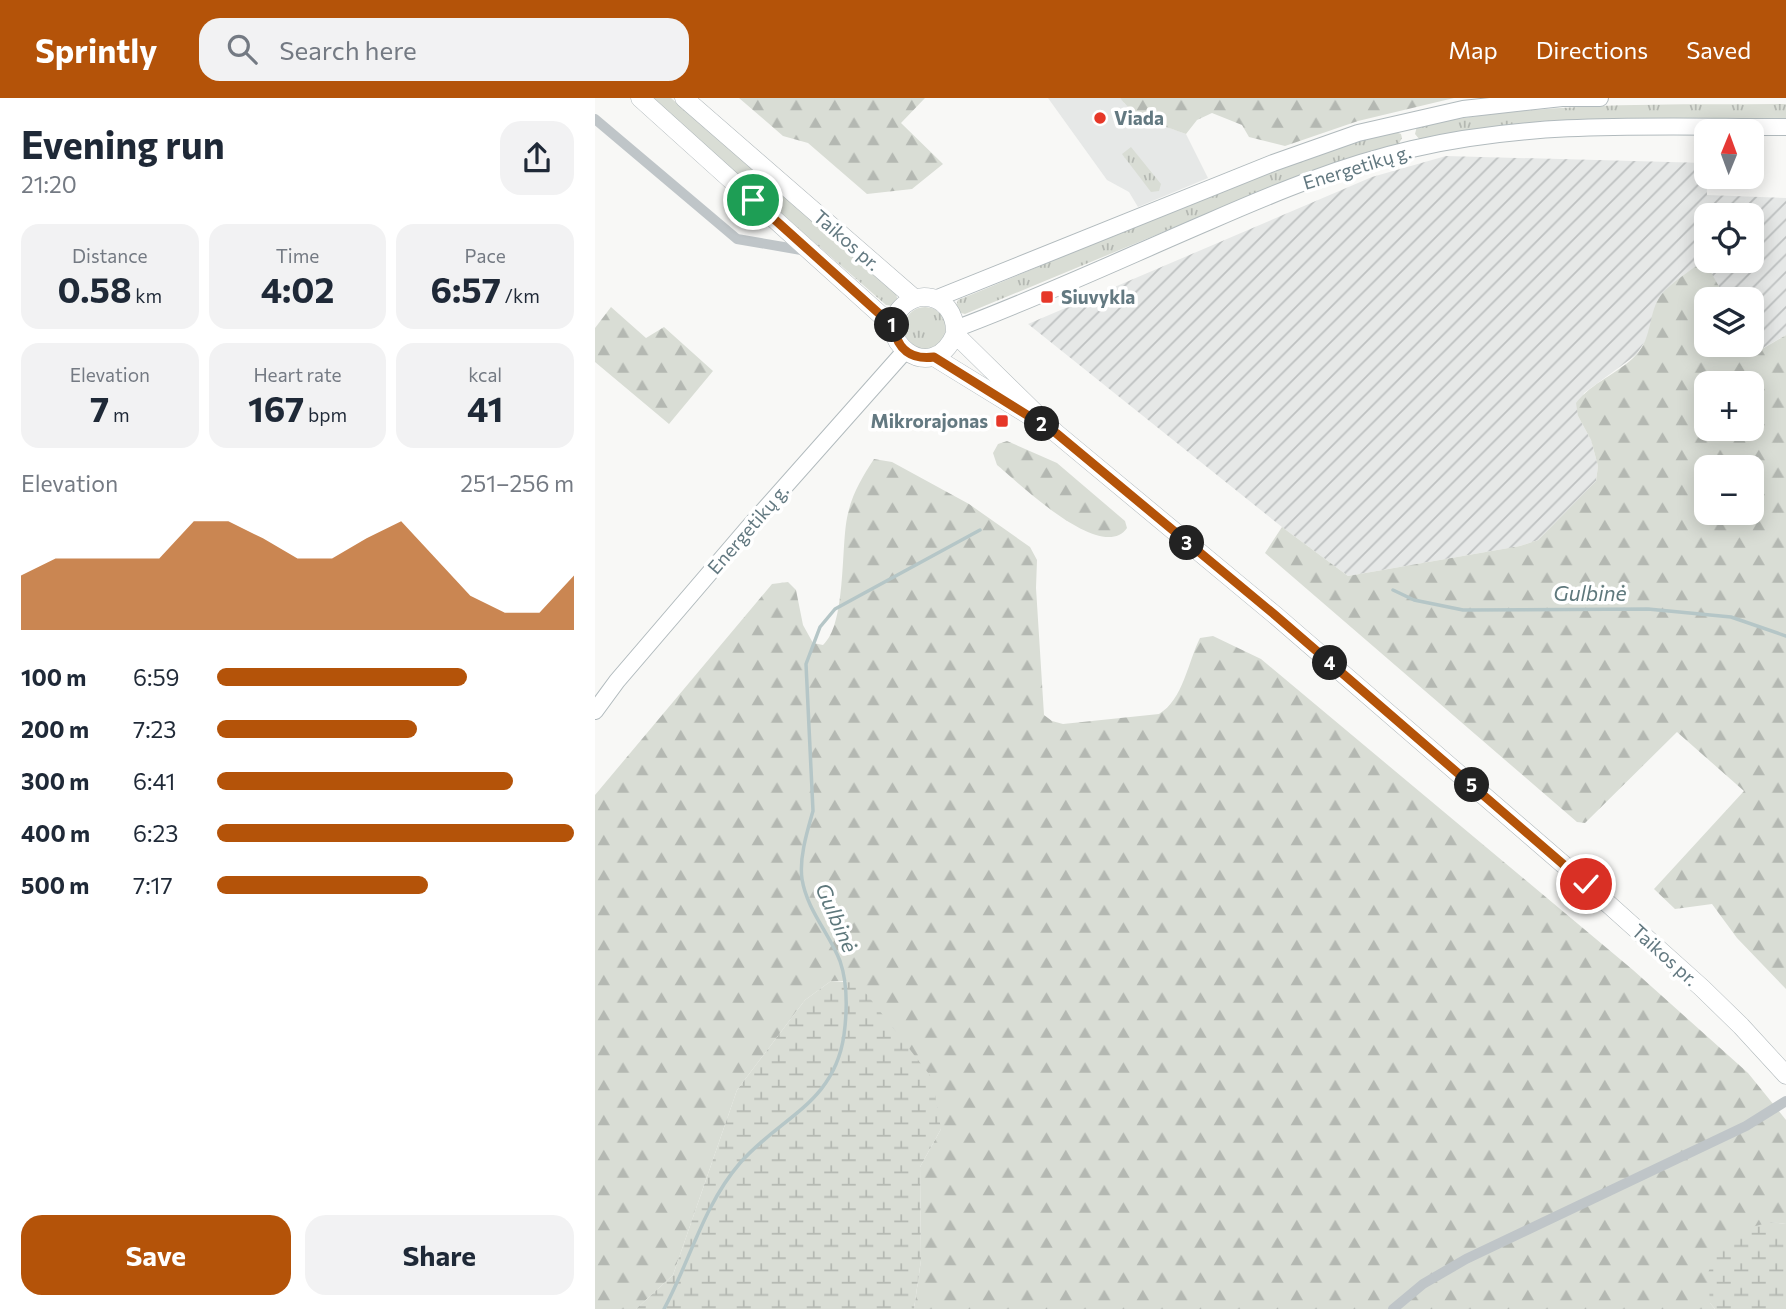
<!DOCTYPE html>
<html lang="en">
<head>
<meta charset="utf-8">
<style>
  :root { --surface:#fff; --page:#f2f2f3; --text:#1f2937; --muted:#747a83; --accent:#b45309 }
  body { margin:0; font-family:Commissioner,sans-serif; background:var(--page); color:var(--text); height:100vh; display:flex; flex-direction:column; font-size:26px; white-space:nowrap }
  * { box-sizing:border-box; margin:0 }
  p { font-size:23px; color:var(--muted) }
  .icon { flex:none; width:38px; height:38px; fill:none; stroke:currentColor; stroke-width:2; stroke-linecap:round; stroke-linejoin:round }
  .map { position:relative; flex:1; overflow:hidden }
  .panel { display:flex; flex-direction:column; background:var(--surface); width:595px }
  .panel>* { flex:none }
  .needle { width:46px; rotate:1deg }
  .controls { position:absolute; left:1099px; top:21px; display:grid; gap:14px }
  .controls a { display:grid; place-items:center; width:70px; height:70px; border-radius:14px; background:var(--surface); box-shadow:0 4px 18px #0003; font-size:35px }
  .pin { position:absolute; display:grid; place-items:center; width:60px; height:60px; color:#fff; margin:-30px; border:4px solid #fff; border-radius:50%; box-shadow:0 2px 7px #0007 }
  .km { position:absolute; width:35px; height:35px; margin:-18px; border-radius:50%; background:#222; color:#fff; font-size:19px; line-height:35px; text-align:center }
  .round { display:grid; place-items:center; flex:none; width:74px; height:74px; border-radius:21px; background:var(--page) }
  .head { display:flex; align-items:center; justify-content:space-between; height:119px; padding:0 21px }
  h1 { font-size:38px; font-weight:700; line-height:52px }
  .stats { display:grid; grid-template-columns:repeat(3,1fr); gap:10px; height:119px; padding:7px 21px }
  .stats div { display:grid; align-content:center; border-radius:18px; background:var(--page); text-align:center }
  .stats b { font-size:35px; font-weight:700 }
  .stats small { font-size:19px; font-weight:400 }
  .stats p { font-size:19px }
  .chart { height:196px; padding:14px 21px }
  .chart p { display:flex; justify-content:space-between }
  .chart svg { width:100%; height:126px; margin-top:7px; fill:var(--accent); opacity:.7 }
  .primary-button { display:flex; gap:14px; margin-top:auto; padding:14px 21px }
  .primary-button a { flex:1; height:80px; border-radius:21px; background:var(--accent); color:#fff; font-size:28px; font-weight:700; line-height:80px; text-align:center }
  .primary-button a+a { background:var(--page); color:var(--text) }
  ul { padding:0 21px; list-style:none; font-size:23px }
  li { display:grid; grid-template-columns:112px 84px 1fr; align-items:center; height:52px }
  li i { height:18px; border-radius:9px; background:var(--accent) }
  header { display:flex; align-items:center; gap:42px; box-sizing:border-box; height:98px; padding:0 35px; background:var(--accent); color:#fff }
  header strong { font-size:33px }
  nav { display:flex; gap:38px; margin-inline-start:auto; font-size:24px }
  .search { width:490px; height:63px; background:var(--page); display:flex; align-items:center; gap:18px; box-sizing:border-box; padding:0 24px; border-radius:21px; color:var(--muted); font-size:26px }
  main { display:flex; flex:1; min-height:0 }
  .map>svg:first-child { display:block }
  .built { fill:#e6e8e7 }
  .industrial { fill:url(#industrial-furrows); fill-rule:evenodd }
  .grass { fill:url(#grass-tufts) }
  .forest { fill:url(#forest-firs); fill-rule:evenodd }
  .wetland { fill:url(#wetland-marsh) }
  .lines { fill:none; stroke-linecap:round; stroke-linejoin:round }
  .stream { stroke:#b5c6c7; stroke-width:3.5 }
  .secondary-casing { stroke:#b1babd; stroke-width:18 }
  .primary-casing { stroke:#b0b8bb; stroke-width:19 }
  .street { stroke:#bfc5c8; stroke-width:10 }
  .secondary { stroke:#fff; stroke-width:16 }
  .primary { stroke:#fff; stroke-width:18 }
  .route-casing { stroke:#fff; stroke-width:14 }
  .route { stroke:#b45309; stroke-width:9 }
  .poi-dot { fill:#e63728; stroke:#fff; stroke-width:2.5 }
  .labels { text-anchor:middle; stroke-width:7; stroke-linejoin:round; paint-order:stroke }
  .poi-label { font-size:19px; font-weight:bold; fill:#637981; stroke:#fff; text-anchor:start }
  .street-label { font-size:19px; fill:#637981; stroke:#fff }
  .water-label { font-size:21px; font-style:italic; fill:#5e787c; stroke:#fff }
</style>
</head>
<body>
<header>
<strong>Sprintly</strong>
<div class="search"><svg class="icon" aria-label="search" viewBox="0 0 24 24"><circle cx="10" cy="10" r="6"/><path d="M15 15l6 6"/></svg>Search here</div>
<nav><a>Map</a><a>Directions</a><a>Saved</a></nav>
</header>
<main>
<section class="panel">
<div class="head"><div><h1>Evening run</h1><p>21:20</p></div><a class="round"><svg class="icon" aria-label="share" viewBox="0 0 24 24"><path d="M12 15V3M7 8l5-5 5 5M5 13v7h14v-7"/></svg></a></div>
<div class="stats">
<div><p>Distance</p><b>0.58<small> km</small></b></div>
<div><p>Time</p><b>4:02</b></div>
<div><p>Pace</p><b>6:57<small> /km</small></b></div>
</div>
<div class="stats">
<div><p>Elevation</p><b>7<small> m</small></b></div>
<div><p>Heart rate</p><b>167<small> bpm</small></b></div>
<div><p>kcal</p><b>41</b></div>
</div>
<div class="chart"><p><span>Elevation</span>251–256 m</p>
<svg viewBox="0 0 160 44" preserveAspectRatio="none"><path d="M0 44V25L10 19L20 19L30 19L40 19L50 6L60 6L70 12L80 19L90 19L100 12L110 6L120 19L130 32L140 38L150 38L160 25V44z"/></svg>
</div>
<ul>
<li><b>100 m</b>6:59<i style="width:70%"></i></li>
<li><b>200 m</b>7:23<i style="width:56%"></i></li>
<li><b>300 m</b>6:41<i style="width:83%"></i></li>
<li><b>400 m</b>6:23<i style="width:100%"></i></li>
<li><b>500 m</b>7:17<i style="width:59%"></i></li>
</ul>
<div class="primary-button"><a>Save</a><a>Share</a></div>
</section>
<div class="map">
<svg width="1191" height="1211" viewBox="0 0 1191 1211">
  <defs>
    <pattern id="industrial-furrows" width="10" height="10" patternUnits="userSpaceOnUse" patternTransform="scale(1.75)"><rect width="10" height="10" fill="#e6e8e7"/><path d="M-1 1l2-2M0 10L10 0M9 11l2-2" fill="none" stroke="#bec1c1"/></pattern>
    <pattern id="grass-tufts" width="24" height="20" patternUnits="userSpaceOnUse" patternTransform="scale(1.75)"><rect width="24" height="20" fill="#d9ddd5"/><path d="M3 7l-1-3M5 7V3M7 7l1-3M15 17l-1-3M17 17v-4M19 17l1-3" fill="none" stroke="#b4b8b2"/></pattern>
    <pattern id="forest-firs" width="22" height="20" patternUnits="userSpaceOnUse" patternTransform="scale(1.75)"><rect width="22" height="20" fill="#d9ddd5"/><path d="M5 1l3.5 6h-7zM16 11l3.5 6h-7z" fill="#b4b8b2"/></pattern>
    <pattern id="wetland-marsh" width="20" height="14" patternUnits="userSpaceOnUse" patternTransform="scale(1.75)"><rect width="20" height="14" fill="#d9ddd5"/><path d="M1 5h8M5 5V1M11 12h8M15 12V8" fill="none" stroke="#b4b8b2"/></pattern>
  </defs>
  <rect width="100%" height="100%" fill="#f8f8f6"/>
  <path class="built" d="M453,0h72l5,6 34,20 27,10 22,44 -70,29 -9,-15 -22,-12z"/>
  <path class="industrial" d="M851,58l260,7 1,32 79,3v137l-30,17 -4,-8v-45h-26l-23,-39 -47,46 -7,29 -13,20 -52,38 -6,23 13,24 7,26 -2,15 -58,59 -18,6 -172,30 -66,-49 -254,-203 344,-147zM1111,117h46v46h-46z"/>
  <g class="grass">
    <path d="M54,0h22l225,196 2,7 -5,5 -7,-1z"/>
    <path d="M1191,6v16l-366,20 -5,-6 2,-8c122,-25 245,-21 369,-22z"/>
    <path d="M798,33l8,3 1,4 -4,7 -131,44 -302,125 -8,-2 -2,-4 3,-8c144,-59 286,-123 435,-169z"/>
    <path d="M536,49l30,37 -2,7 -8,1 -29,-38z"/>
    <circle cx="330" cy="230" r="21"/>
  </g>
  <g class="forest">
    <path d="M144,0h186l-24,25 42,41 -31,25 -45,5 -59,-51 -25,-7z"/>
    <path d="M525,0h334l-96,23 -73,25 -36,-9 -7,-12 -30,-12 -15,7 -11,14c-22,-8 -52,-17 -66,-36z"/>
    <path d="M1109,162l22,39h-20v46l46,-1 5,8 29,-17v654l-49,-51 -25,-34 -37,5 -21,-20 90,-98 -67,-59 -92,91 -8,-1 -312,-269 17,-26 66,49 172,-30 18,-6 58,-59 2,-15 -7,-26 -13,-24 -2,-13c16,-21 42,-29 60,-48 17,-18 12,-43 25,-60 9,-12 31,-25 43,-35zM1157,285v46h-46v-46zM1157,369v46h-46v-46z"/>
    <path d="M16,209l35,31 18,-11 49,44 -44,53 -74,-62v-34z"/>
    <path d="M412,343l50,22 68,58 2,7c-25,36 -108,-45 -130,-63l-4,-12 5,-9z"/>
    <path d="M279,361l18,3 77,42 61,43 7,13 -1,28 8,127 8,6 11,3 96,-10c24,-14 29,-52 41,-76l13,-2 48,23 372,311 115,103 38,47v104l-16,-2 -60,81 5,6h-801l7,-49 -1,-93 21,-38 -95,-148h-15l-26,19 -68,90 -64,185 -37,34h-41v-514l177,-211 16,-2 8,8 7,35 10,18 10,2c23,-20 18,-96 24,-127 4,-22 15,-41 27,-59z"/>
  </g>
  <g class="wetland">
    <path d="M236,883l27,2 74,95 9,51 -21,38 1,93 -7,49h-278l37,-34 64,-185 68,-90z"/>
    <path d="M1176,1124l15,2v85h-71l-5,-6 -2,-30 8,-21 28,-23z"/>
  </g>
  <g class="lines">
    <g class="stream">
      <path d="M798,492l21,10 49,10 185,-1 83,8 55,19"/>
      <path d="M69,1211c26,-48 39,-103 76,-146 40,-46 94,-59 104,-128 3,-23 4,-51 -4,-74 -11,-28 -33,-51 -38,-82 -3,-21 5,-47 11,-68l-7,-147 14,-37 15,-18 145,-79"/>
    </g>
    <g class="secondary-casing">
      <g id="secondary">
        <path d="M340,201l338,-136 85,-30 105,-24 99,-11h38"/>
        <path d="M360,231c86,-32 169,-71 253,-107 66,-29 134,-57 204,-73 123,-29 249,-22 374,-22"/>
        <path d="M0,613l22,-30 131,-153 157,-177"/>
      </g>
    </g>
    <g class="primary-casing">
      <g id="primary">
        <path d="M45,0l254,229"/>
        <path d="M89,0l230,200"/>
        <path d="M360,236c-23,55 -87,2 -51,-29 6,-5 12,-8 20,-8 21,0 32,18 31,37l101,99 219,182 311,269 116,104 39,38 45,49"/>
        <path d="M339,259l96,59"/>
      </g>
    </g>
    <g class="street">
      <path d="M0,21l142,120 70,12"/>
      <path d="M798,1211l30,-25 43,-25 280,-133 40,-25"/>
    </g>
    <use href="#secondary" class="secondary"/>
    <use href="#primary" class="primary"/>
  </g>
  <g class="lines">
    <g class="route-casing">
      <path id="route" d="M158,102l141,127c3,22 17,33 40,30l122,76 219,182 311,269"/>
    </g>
    <use href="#route" class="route"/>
  </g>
  <g class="poi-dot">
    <circle cx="505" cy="20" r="7"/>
    <rect x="445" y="192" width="14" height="14" rx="3.5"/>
    <rect x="400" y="316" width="14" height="14" rx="3.5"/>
  </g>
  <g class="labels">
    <g class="poi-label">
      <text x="519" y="27">Viada</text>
      <text x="466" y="206">Siuvykla</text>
      <text x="393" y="330" text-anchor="end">Mikrorajonas</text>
    </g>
    <g class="street-label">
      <text transform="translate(762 69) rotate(-17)" y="7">Energetikų g.</text>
      <text transform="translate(252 142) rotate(41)" y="7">Taikos pr.</text>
      <text transform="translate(153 431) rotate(-49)" y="7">Energetikų g.</text>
      <text transform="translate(1070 857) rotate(42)" y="7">Taikos pr.</text>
    </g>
    <g class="water-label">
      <text x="995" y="503">Gulbinė</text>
      <text transform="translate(241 820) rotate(66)" y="7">Gulbinė</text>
    </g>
  </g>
</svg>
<div class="controls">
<a><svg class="needle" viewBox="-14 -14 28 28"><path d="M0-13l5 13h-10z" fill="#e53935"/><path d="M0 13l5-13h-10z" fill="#747a83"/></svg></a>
<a><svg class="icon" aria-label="locate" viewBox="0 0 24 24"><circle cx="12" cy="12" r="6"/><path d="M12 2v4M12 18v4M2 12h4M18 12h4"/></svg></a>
<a><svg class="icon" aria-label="layers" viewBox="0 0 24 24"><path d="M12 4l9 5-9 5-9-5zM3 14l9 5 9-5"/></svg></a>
<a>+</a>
<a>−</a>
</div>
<div class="pin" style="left:158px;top:102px;background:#1e9e55"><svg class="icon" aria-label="arrive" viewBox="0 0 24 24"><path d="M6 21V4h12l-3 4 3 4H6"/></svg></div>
<div class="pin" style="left:991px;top:786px;background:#d93025"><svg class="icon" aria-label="check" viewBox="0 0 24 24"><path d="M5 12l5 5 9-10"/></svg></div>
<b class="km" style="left:297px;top:227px">1</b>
<b class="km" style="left:447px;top:326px">2</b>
<b class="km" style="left:592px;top:445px">3</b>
<b class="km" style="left:735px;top:565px">4</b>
<b class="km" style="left:877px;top:687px">5</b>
</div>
</main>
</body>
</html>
